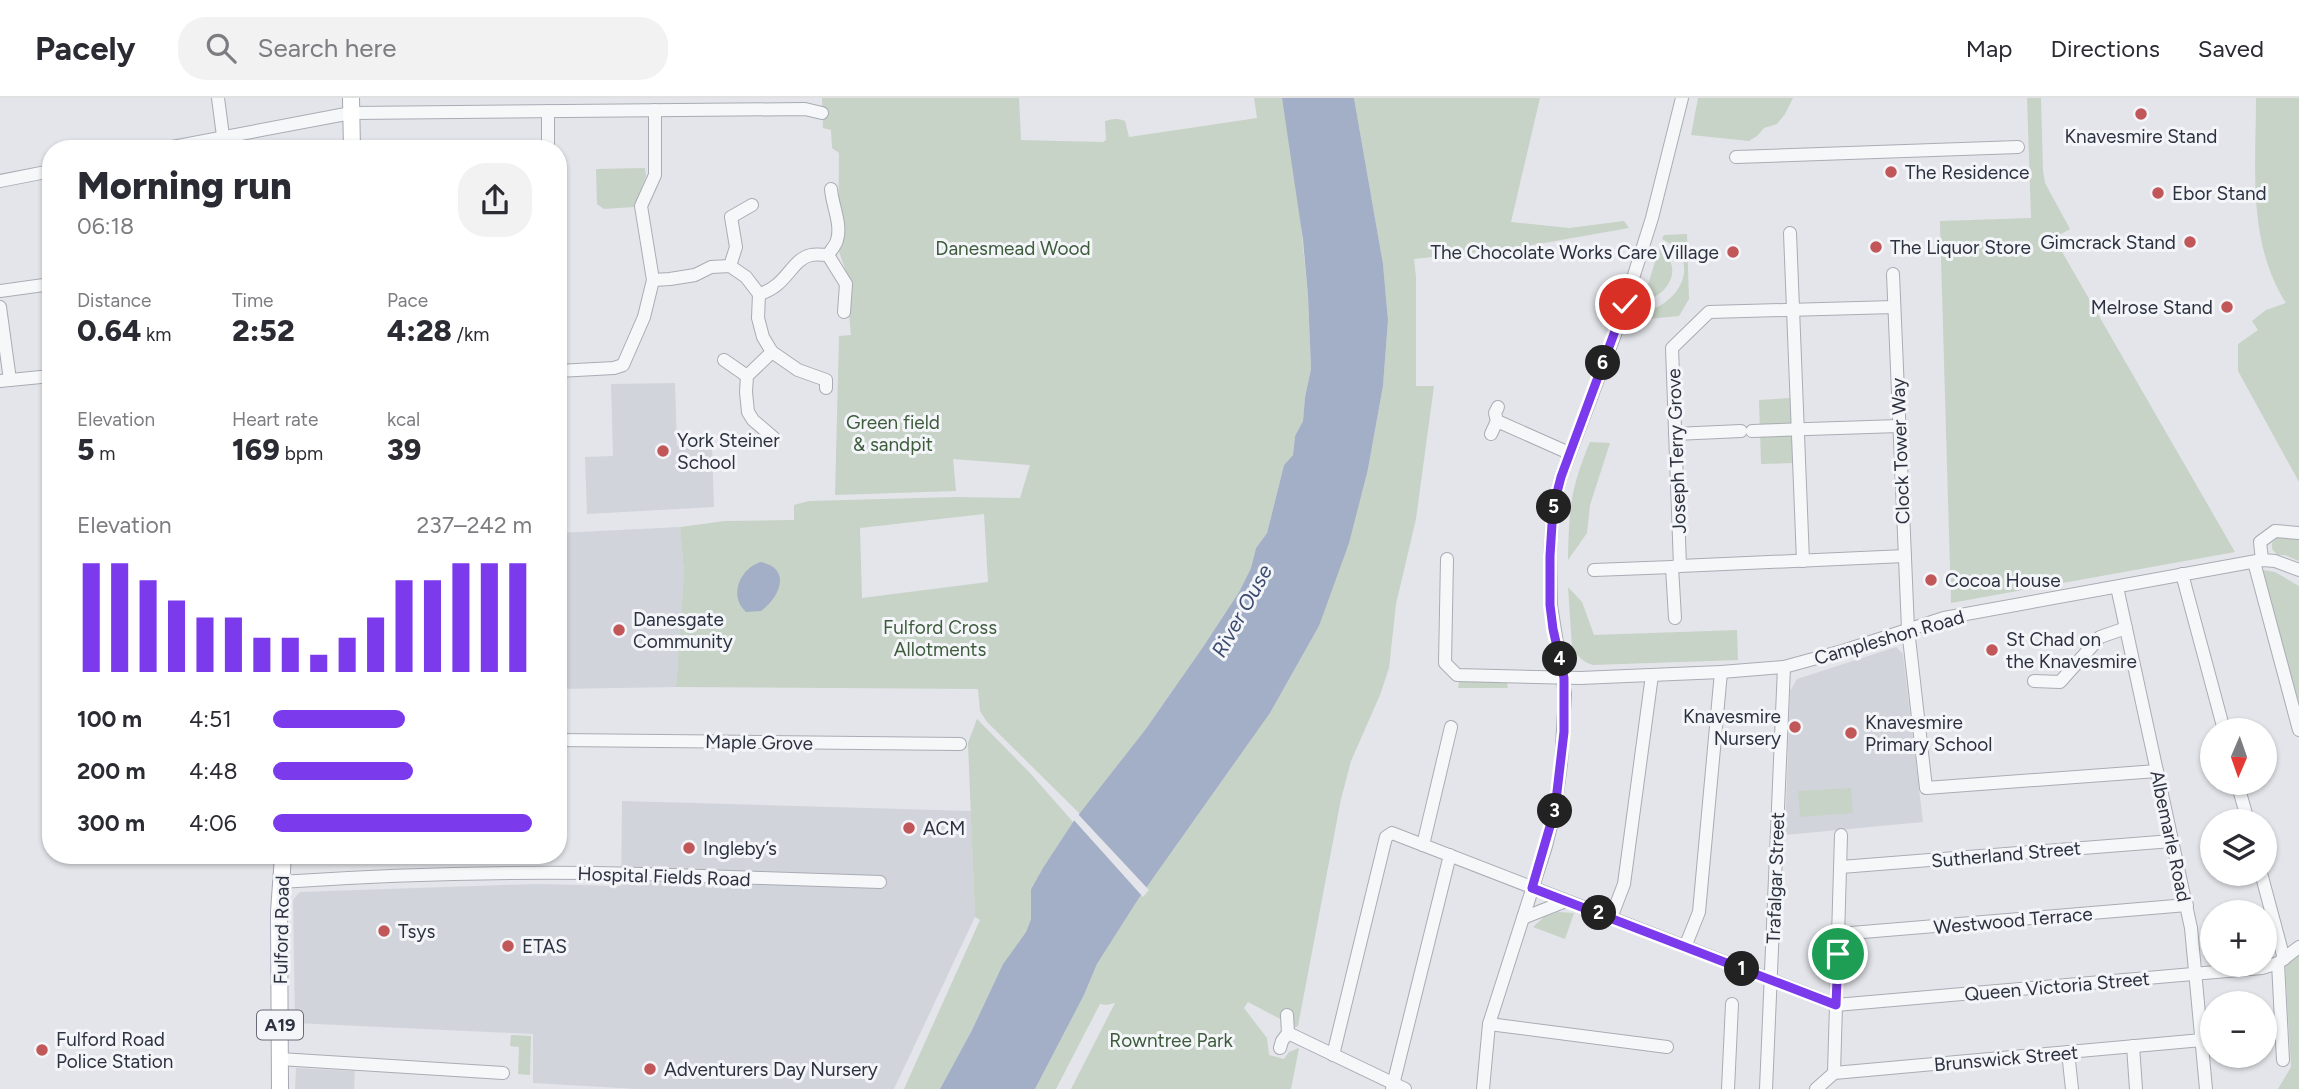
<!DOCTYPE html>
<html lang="en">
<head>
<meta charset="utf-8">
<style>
  :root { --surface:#fff; --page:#f2f2f3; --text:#2b2b33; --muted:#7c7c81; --line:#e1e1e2; --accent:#7c3aed }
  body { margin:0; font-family:Figtree,sans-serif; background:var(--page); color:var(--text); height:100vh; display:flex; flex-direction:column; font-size:26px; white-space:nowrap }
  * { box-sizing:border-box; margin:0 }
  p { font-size:23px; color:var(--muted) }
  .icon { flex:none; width:38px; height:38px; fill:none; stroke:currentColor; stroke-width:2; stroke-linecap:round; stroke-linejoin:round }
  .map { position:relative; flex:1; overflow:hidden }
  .panel { position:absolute; left:42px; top:42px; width:525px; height:724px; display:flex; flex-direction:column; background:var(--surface); border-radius:28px; box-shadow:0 2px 5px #0004 }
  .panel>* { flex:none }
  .needle { width:46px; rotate:182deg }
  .controls { position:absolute; left:2200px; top:620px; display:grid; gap:14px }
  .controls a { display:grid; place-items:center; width:77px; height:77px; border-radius:50%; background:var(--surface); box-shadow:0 2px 5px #0004; font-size:35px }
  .pin { position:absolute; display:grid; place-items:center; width:60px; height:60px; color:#fff; margin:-30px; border:4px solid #fff; border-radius:50%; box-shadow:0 2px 7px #0007 }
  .km { position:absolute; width:35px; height:35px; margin:-18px; border-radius:50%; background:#222; color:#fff; font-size:19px; line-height:35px; text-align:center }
  .round { display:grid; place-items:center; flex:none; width:74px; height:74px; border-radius:28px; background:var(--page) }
  .overview { display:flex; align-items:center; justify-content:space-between; height:119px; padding:0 35px }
  h1 { font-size:38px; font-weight:800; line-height:52px }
  .figures { display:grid; grid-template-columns:repeat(3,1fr); gap:10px; height:119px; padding:7px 35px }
  .figures div { display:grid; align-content:center }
  .figures b { font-size:30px; font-weight:800 }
  .figures small { font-size:19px; font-weight:400 }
  .figures p { font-size:19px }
  .chart { height:196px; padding:14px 35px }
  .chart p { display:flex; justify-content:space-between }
  .chart svg { width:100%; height:126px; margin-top:7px; stroke:var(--accent); stroke-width:6 }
  ul { padding:0 35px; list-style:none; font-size:23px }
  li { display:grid; grid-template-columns:112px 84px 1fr; align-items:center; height:52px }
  li i { height:18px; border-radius:9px; background:var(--accent) }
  header { display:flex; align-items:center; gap:42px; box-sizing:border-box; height:98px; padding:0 35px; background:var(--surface); border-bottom:2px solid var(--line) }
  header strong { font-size:33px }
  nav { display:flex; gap:38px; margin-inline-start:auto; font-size:24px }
  .search { width:490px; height:63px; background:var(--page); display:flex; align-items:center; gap:18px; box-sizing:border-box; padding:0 24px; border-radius:28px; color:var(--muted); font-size:26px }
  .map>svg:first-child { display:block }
  .built { fill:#d2d4dc }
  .green { fill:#c7d3c6; fill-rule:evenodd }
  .water { fill:#a3afc6 }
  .pier { fill:#e4e5ea }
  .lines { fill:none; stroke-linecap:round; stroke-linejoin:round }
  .minor-casing { stroke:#a9acb4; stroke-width:14 }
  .major-casing { stroke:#a4a9b5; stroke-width:18 }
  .minor { stroke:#f6f7f9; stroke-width:12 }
  .major { stroke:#fff; stroke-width:16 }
  .route-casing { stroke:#fff; stroke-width:14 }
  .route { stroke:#7c3aed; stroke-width:9 }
  .poi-dot { fill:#c15758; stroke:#f3f5f8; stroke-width:2.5 }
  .labels { text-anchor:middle; stroke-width:6; stroke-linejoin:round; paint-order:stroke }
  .shield { fill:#f3f5f8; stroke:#686c78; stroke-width:2 }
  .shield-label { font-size:18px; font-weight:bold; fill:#2d3241 }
  .poi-label { font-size:19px; fill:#2d3241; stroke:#f3f5f8; text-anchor:start }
  .park-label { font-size:19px; fill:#3e5b3c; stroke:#f3f5f8 }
  .street-label { font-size:19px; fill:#2d3241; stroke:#f3f5f8 }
  .water-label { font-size:21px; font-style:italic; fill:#3b4c71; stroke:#f3f5f8 }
</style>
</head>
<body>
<header>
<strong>Pacely</strong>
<div class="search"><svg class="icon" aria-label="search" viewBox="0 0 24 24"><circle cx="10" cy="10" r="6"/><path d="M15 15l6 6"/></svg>Search here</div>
<nav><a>Map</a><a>Directions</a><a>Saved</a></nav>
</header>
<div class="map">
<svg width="2299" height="991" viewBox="0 0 2299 991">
  <rect width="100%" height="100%" fill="#e4e5ea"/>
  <g class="built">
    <path d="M675,285l2,63h35l2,61 -127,7 -2,-57 28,-1 -2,-72z"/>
    <path d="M680,429l4,46 -8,114 -118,2v-156z"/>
    <path d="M1896,549l7,7 20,168 -138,13 5,-144 7,-12z"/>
    <path d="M622,703l349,10 4,106 -81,172h-257l-104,-6v-49l-238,-11 -2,-123 7,-8 235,-8 86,2z"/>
    <path d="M296,970l59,3 -1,18h-59z"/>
  </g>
  <g class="green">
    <path d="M822,0h197l2,42 82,2 3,-2 -1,-19c8,-2 12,-3 20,0l4,16 128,-19 -3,-20h28l16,97 10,101 3,73 -6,28 -2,24 -8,15 -2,19 -9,10 -17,68 -11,15 -5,20 -12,24 -36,55 -58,83 -65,84 -93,-92 -7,-11 -2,-22 -302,-2 8,-114 -4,-46 45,-6 69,-1v-15l15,-4 147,-4 64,1 10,-33 -77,-6 3,32 -121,4 4,-159 12,-1 -2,-21 3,-26 -14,-39 1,-96 -7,-5 -1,-18 -8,-2zM984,416l4,68 -126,16 -2,-70z"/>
    <path d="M1354,0h186l-29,124 58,6 55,-7 5,7 -114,20 -101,11 2,18v109h18l-18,133 -20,85 -7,64 -9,27 -29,66 -10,38 -43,227 -5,2 -9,-7 -36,-19 -4,6 23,30 2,17 15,4 5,-7 10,-4 -8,41h-220l44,-86 -9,2 -6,-1 -44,85h-21l49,-94 13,-31 42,-66 131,-185 49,-87 49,-157 15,-83 5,-66 -5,-56z"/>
    <path d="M1698,0h95l-8,16 -8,10 -13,4 -7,8 -8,5 -58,-6z"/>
    <path d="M2027,0h14l2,73 2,12 25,46 -16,9 181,314 -284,51 -11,-380v-2l91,-3z"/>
    <path d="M2256,0h43v384l-61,-111v-27l20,-14 -6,-9 14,-11 20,-7c-39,-61 -30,-136 -30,-205z"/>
    <path d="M645,70l1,8 -12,31 -30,2 -7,-5 -1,-35z"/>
    <path d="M1687,136l2,65 -10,17 -42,4 2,-7c40,-6 66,-52 23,-74l2,-4z"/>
    <path d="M1659,151c26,17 10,47 -16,52z"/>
    <path d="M1791,300l3,65 -33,1 -2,-64z"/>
    <path d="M1590,344l20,1 -20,62 -3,28 -19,27c1,-50 2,-71 22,-118z"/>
    <path d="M2285,439l14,1v23l-14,-6h-8l-5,-6v-6l5,-5z"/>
    <path d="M2263,472l12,2 24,14v126z"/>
    <path d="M1568,489l14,15 12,33 143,-5 1,30 -145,5c-10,-3 -16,-9 -21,-18z"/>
    <path d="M1459,584h48l1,6h-50z"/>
    <path d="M977,621l53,54 43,49 -42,66v31l-5,13 -23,32 -31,66 -32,59h-36l76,-169 -5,-3 -7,-174z"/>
    <path d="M1851,690l2,25 -53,4 -2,-26z"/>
    <path d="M1558,814l16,1 -9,26 -32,-12 11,-10z"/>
    <path d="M2299,857v134h-21l13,-22 -6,-101z"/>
    <path d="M511,937l20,1 -1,39 -12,-1 1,-27 -9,-1z"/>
  </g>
  <g class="water">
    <path d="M1282,0h72l29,166 5,56 -5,66 -15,83 -19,74 -30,83 -49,87 -131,185 -42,66 -13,31 -49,94h-95l32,-59 31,-66 23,-32 5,-13v-30l12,-21 30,-46 72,-92 58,-83 36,-55 12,-24 5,-20 11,-15 17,-68 9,-10 2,-19 8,-15 2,-24 6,-28 -3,-73 -5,-56z"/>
    <path d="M761,464c31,7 19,35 0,49l-15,1c-18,-16 -6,-44 15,-50z"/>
  </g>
  <path class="pier" d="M1076,714l73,78 -6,7 -71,-79z"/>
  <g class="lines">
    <g class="minor-casing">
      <g id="minor">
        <path d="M218,0l5,38"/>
        <path d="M548,13v38"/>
        <path d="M162,51l189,-36 454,-4 17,4"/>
        <path d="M1736,59l282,-10"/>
        <path d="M0,83l51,-10"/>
        <path d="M1790,135l13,328"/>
        <path d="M828,157c3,-5 8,-10 9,-15 5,-16 -5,-35 -6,-51"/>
        <path d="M730,168l6,-19 -5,-30 21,-12"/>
        <path d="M1893,176l15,355 18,159 231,-17"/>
        <path d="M653,182l17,-1 25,-4 16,-8 19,-1 16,11 13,17 -1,24 5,19 9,15 26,18 28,10v8"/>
        <path d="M0,193l51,-7"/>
        <path d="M759,196c28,-7 32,-35 52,-39 5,-1 12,0 17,0l18,29 -2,28"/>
        <path d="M0,209l10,73"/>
        <path d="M1894,209l-185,5 -37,36 8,218 225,-10"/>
        <path d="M772,254l-25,24 -1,16 2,20 5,8 21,18"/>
        <path d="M724,262l23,16"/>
        <path d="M558,273l56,-3 9,-3 21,-48 9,-37 -12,-74 14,-31v-65"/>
        <path d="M0,283l51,-5"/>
        <path d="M1497,323l-2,-8 3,-6"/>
        <path d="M1752,333l147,-5"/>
        <path d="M1491,336l6,-13 72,32"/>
        <path d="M1675,336l66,-3"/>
        <path d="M1447,461l-2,104 12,12 123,3 141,-6 63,-5 62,-17 98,-32 318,-58 13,1 24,9"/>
        <path d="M2262,462l-2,-18 15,-11 24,2"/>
        <path d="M2254,464l45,168"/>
        <path d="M1594,472l78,-3"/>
        <path d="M2182,476l42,156"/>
        <path d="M2117,489l74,341 15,161"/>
        <path d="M1675,520l-3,-51 8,-1"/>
        <path d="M2034,583l26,1 40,-45 26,-9"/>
        <path d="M558,642l402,4"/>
        <path d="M2237,684l11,39"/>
        <path d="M1423,747l28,-118"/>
        <path d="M1841,769l331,-26"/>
        <path d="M2261,775l23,86"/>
        <path d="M280,784c120,-8 241,-11 361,-8 80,2 159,6 239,8"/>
        <path d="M1523,820l43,-17"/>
        <path d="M1611,820l13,-34 28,-209"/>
        <path d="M1839,836l348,-29"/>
        <path d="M1685,849l14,-35 22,-240"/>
        <path d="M2278,865l5,97"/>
        <path d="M1489,926l178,23"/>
        <path d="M1288,935l117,56"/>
        <path d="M2133,948l3,43"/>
        <path d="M1280,950l2,-7 6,-8 -1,-18"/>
        <path d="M2068,954l4,37"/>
        <path d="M1333,957l53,-218 6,-4 444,172 426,-37 16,-5 21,-16"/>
        <path d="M280,961l223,14"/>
        <path d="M1834,975l7,-238"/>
        <path d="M1392,991l58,-234"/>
        <path d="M1483,991l6,-65 57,-178 9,-37 6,-45 4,-70 -14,-89 -1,-49 3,-48 8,-31 56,-148 35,-111 30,-120"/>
        <path d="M1728,991l4,-85"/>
        <path d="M1766,991l18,-422"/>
        <path d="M1816,991l18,-16 368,-33"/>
      </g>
    </g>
    <g class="major-casing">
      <g id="major">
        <path d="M351,0l1,51"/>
        <path d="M280,991l-1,-177 4,-56"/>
      </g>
    </g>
    <use href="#minor" class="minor"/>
    <use href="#major" class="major"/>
  </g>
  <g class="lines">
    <g class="route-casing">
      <path id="route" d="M1625,206l-64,173 -8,31 -3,48v49l3,24 11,49v54l-9,77 -23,79 304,117 2,-51"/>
    </g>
    <use href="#route" class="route"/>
  </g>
  <g class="poi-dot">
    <circle cx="2141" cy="16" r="7"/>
    <circle cx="1891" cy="74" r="7"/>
    <circle cx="2158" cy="95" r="7"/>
    <circle cx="2190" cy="144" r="7"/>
    <circle cx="1876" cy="149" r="7"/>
    <circle cx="1733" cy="154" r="7"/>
    <circle cx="2227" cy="209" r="7"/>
    <circle cx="663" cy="353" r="7"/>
    <circle cx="1931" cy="482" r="7"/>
    <circle cx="619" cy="532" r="7"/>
    <circle cx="1992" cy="552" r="7"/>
    <circle cx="1795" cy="629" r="7"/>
    <circle cx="1851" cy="635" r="7"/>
    <circle cx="909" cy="730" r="7"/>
    <circle cx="689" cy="750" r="7"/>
    <circle cx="384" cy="833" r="7"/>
    <circle cx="508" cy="848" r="7"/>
    <circle cx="42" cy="952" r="7"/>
    <circle cx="650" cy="971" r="7"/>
  </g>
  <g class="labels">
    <rect class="shield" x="257" y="912.5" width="46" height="29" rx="5"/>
    <g class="shield-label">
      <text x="280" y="933">A19</text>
    </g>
    <g class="poi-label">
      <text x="2141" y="45" text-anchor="middle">Knavesmire Stand</text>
      <text x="1905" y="81">The Residence</text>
      <text x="2172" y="102">Ebor Stand</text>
      <text x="2176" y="151" text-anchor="end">Gimcrack Stand</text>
      <text x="1890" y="156">The Liquor Store</text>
      <text x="1719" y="161" text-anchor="end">The Chocolate Works Care Village</text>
      <text x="2213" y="216" text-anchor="end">Melrose Stand</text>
      <text x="677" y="349">York Steiner<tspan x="677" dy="22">School</tspan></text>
      <text x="1945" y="489">Cocoa House</text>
      <text x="633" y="528">Danesgate<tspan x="633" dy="22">Community</tspan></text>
      <text x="2006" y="548">St Chad on<tspan x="2006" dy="22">the Knavesmire</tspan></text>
      <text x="1781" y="625" text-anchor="end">Knavesmire<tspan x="1781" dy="22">Nursery</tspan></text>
      <text x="1865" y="631">Knavesmire<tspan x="1865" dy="22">Primary School</tspan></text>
      <text x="923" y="737">ACM</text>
      <text x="703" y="757">Ingleby’s</text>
      <text x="398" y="840">Tsys</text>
      <text x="522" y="855">ETAS</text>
      <text x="56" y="948">Fulford Road<tspan x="56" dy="22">Police Station</tspan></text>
      <text x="664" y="978">Adventurers Day Nursery</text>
    </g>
    <g class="park-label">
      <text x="1013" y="157">Danesmead Wood</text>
      <text x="893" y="331">Green field<tspan x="893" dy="22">&amp; sandpit</tspan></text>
      <text x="940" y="536">Fulford Cross<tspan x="940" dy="22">Allotments</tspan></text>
      <text x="1171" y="949">Rowntree Park</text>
    </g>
    <g class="street-label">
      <text transform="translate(1676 353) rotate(-92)" y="7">Joseph Terry Grove</text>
      <text transform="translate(1900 353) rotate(-92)" y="7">Clock Tower Way</text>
      <text transform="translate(1889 539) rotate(-16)" y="7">Campleshon Road</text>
      <text transform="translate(759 644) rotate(1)" y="7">Maple Grove</text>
      <text transform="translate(2171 738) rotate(78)" y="7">Albemarle Road</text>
      <text transform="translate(2006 756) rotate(-5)" y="7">Sutherland Street</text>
      <text transform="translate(664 778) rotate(2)" y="7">Hospital Fields Road</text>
      <text transform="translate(1775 780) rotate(-88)" y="7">Trafalgar Street</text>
      <text transform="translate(2013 822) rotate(-5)" y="7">Westwood Terrace</text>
      <text transform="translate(281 832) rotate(-89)" y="7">Fulford Road</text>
      <text transform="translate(2057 888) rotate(-5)" y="7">Queen Victoria Street</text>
      <text transform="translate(2006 960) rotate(-5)" y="7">Brunswick Street</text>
    </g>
    <g class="water-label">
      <text transform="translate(1242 513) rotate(-61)" y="7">River Ouse</text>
    </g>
  </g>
</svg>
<div class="controls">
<a><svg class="needle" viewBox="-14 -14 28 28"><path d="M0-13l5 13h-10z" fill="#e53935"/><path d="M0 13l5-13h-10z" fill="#7c7c81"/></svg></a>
<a><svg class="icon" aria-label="layers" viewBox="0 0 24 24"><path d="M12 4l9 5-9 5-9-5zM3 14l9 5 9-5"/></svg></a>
<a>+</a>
<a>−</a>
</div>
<div class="pin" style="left:1838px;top:856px;background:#1e9e55"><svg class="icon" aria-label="arrive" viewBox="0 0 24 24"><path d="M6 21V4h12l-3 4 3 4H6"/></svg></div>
<div class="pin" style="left:1625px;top:206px;background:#d93025"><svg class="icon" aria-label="check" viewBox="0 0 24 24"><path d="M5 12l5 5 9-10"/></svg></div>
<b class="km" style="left:1742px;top:871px">1</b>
<b class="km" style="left:1599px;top:815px">2</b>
<b class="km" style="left:1555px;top:713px">3</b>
<b class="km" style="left:1560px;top:561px">4</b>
<b class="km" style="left:1554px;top:409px">5</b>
<b class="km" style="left:1603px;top:265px">6</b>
<section class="panel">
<div class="overview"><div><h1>Morning run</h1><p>06:18</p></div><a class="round"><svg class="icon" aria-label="share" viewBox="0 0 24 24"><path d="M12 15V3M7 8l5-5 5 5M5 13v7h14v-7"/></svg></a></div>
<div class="figures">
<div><p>Distance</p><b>0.64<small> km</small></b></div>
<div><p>Time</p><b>2:52</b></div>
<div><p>Pace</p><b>4:28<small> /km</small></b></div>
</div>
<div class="figures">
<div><p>Elevation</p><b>5<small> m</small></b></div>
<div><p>Heart rate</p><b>169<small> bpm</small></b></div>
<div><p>kcal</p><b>39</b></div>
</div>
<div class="chart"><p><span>Elevation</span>237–242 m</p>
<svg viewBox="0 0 160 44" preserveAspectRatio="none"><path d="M5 44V6M15 44V6M25 44V12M35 44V19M45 44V25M55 44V25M65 44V32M75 44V32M85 44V38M95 44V32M105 44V25M115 44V12M125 44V12M135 44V6M145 44V6M155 44V6"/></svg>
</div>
<ul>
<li><b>100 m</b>4:51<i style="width:51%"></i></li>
<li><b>200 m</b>4:48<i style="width:54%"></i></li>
<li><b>300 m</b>4:06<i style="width:100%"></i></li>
</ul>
</section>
</div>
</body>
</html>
